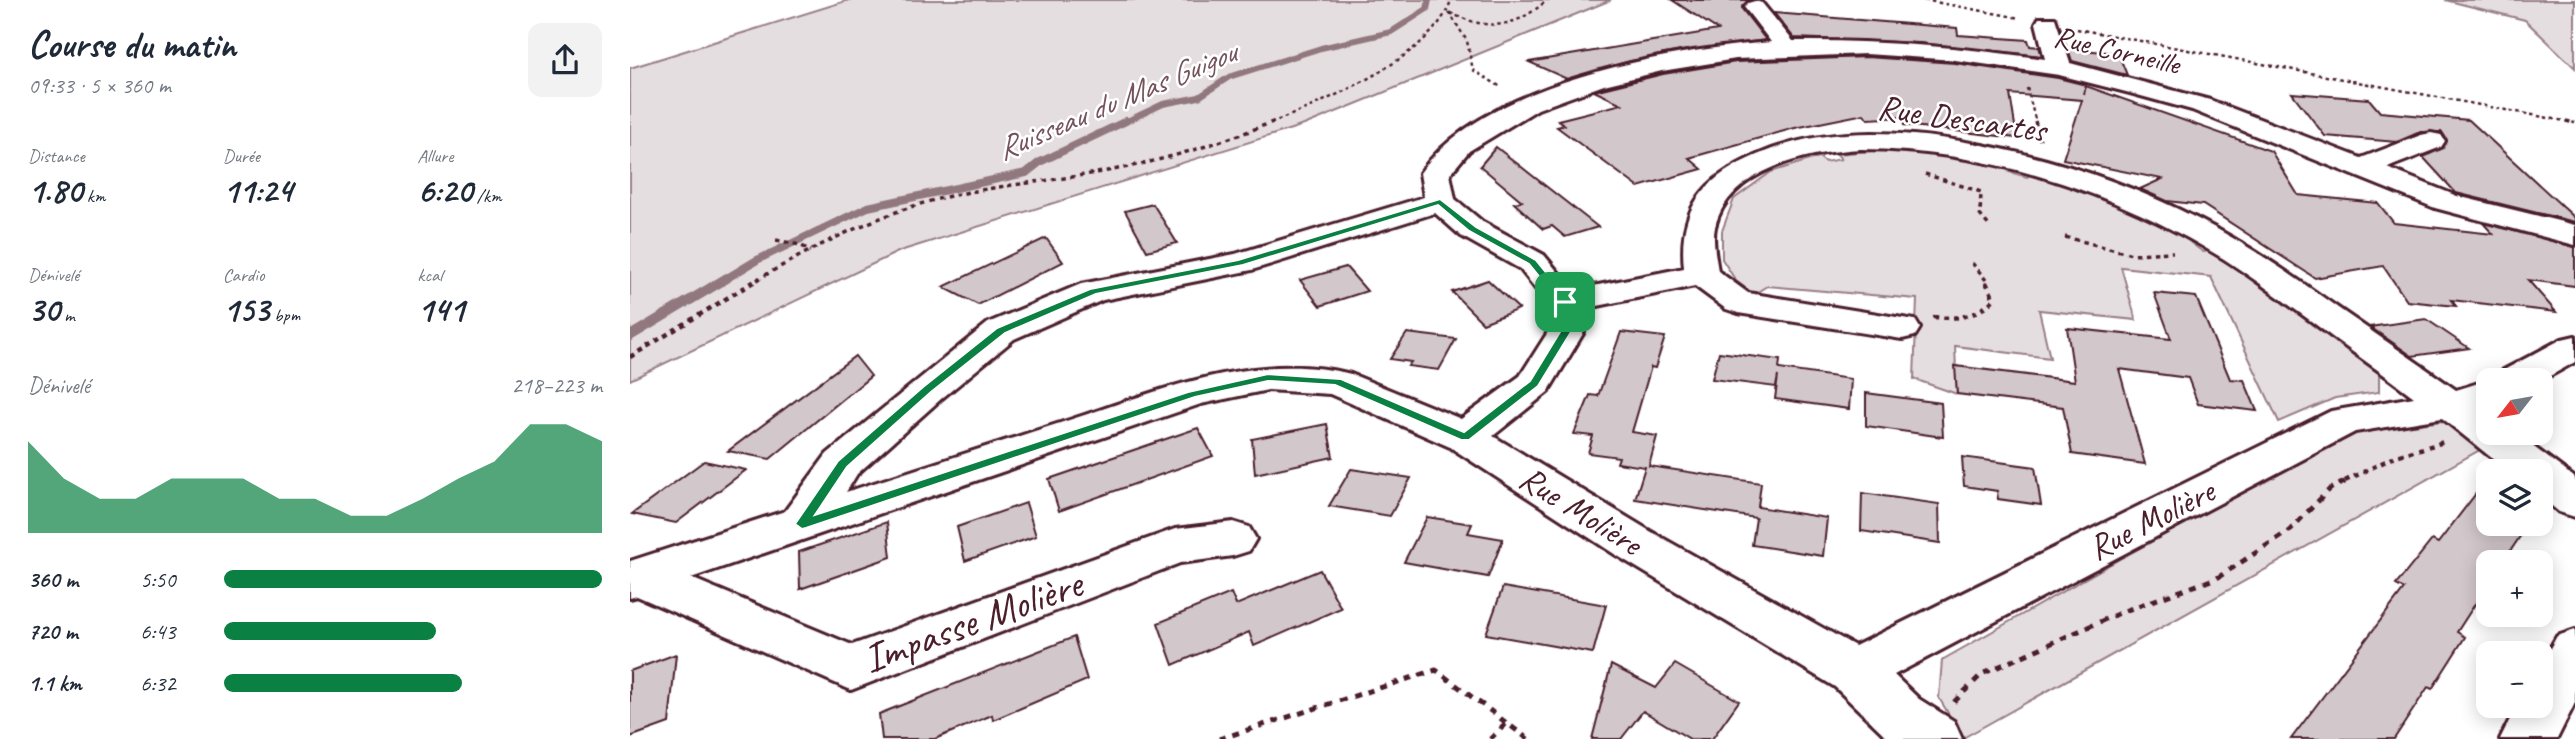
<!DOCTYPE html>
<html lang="fr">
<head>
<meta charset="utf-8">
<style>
  :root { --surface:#fff; --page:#f2f2f3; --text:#1f2937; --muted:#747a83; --accent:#0b8043 }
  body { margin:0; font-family:Caveat,sans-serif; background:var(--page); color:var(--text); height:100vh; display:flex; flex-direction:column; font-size:26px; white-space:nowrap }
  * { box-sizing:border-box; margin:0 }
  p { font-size:23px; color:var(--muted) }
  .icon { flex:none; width:38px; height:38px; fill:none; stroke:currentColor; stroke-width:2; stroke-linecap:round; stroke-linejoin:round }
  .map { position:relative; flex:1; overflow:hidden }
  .drawer { display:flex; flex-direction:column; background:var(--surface); width:630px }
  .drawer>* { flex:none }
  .needle { width:46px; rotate:239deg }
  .fabs { position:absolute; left:1846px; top:368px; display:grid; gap:14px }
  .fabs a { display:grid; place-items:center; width:77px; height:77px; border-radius:14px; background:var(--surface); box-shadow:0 4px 18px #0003; font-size:35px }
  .pin { position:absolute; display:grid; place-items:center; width:60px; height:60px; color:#fff; margin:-30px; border-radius:14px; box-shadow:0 4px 10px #0006 }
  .round { display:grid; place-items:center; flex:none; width:74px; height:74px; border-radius:14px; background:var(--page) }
  .summary { display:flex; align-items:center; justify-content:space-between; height:119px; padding:0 28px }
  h1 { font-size:38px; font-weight:800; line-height:52px }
  .figures { display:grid; grid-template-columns:repeat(3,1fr); gap:10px; height:119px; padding:7px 28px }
  .figures div { display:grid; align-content:center }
  .figures b { font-size:35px; font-weight:800 }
  .figures small { font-size:19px; font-weight:400 }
  .figures p { font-size:19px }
  .chart { height:196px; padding:14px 28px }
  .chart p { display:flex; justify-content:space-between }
  .chart svg { width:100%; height:126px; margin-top:7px; fill:var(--accent); opacity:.7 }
  ul { padding:0 28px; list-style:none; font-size:23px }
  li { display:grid; grid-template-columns:112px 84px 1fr; align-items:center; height:52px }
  li i { height:18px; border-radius:9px; background:var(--accent) }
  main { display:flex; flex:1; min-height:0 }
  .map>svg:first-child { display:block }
  .green { fill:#e5dee0; stroke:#987e86; stroke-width:2 }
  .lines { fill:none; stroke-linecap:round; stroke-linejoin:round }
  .stream-far2 { stroke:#91787e; stroke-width:6 }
  .stream-far1 { stroke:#91787e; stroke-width:8 }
  .stream { stroke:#91787e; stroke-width:10 }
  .building { fill:#d2c7cb; stroke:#4a1f2b; stroke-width:2 }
  .minor-casing { stroke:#4a1f2b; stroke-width:6 }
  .path-far3 { stroke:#4a1f2b; stroke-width:2.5; stroke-dasharray:3.5 3.5; stroke-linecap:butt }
  .path-far2 { stroke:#4a1f2b; stroke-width:3.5; stroke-dasharray:4.5 4.5; stroke-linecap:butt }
  .path-far1 { stroke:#4a1f2b; stroke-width:4.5; stroke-dasharray:5 5; stroke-linecap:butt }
  .path { stroke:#4a1f2b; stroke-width:5; stroke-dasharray:7 7; stroke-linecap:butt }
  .minor { fill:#fff; fill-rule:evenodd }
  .route { fill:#0b8043; stroke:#fff; stroke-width:2; fill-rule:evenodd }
  .labels { text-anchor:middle; stroke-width:5; stroke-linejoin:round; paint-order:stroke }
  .far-street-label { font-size:30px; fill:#4a1f2b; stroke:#fff }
  .far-water-label { font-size:32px; font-style:italic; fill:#74535c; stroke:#fff }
  .street-label { font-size:35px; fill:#4a1f2b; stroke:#fff }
  .near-street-label { font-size:42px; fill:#4a1f2b; stroke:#fff }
</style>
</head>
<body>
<main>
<section class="drawer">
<div class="summary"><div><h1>Course du matin</h1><p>09:33 · 5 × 360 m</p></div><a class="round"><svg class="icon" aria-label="share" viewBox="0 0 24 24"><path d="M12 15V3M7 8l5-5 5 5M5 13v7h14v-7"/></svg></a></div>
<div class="figures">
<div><p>Distance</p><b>1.80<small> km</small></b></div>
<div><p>Durée</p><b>11:24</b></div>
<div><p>Allure</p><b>6:20<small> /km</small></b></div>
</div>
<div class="figures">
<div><p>Dénivelé</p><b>30<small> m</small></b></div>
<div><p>Cardio</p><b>153<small> bpm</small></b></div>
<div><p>kcal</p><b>141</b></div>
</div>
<div class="chart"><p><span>Dénivelé</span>218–223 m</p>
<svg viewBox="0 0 160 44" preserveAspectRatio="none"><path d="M0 44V12L10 25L20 32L30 32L40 25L50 25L60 25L70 32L80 32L90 38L100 38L110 32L120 25L130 19L140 6L150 6L160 12V44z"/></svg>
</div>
<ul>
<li><b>360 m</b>5:50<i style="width:100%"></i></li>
<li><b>720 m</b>6:43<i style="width:56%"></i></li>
<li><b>1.1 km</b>6:32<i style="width:63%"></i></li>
</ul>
</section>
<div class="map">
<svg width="1945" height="739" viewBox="0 0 1945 739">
  <rect width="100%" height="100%" fill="#fff"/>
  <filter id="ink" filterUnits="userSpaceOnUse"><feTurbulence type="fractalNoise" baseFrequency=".0143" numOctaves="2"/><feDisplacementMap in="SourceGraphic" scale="14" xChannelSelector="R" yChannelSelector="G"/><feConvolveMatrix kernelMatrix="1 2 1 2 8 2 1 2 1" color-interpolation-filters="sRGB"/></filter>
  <g filter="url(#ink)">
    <g class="green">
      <path d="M219,0h762l-307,125 -404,126 -270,129v-312z"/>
      <path d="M1815,0h130v68l-50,-48z"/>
      <path d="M1252,150l77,6 53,11 -3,5 18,5 6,-4 42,12 126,55 -10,3 12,9 13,-2 163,119v23l-44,6 -56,24 -68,-145 -90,-10 15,53 -97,-10 11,48 -95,-12 2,48 -43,-15 3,-80 -150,-13 -13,8 -18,-13 -14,-22v-28l12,-32 37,-27 48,-15 6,5 16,-3 -4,-5z"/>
      <path d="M1813,421l27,13 15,13 -522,291 -24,-40 3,-38 181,-103 231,-124z"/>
    </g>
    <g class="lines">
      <path class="stream-far2" d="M493,123l40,-19 36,-7 30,-20 92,-29 70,-16 36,-23 2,-9"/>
      <path class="stream-far1" d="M94,280l33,-20 111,-53 158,-34 14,-11 86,-41"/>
      <path class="stream" d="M0,336l97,-58"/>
    </g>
    <g class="building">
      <path d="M1042,0h77l-7,9 24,31 -85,11 -51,10 -63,18 -38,-17 189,-32z"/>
      <path d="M1144,13l183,15 1,7 70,5 2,6 9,1 3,9 -122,-13 -126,-5z"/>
      <path d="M1438,49l50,4 9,22 -55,-14z"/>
      <path d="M1236,57l89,6 103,15 28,7 -2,9 2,-8 185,65 27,44 80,8 16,20 99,11 -10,-11 92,24v39l-47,-6 28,32 -105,-12 5,6 -49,-5 -24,-35 -68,12 -112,-73 -36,-4 -27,-12 22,-10 -99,-20 19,-59 -72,-6 7,44 -113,-13v-8l-36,2 -4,-5 -69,14 -106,30 13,11 -64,18 -81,-60 8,-2 -7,-5 64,-16 -28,-13 69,-17 73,-12z"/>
      <path d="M1662,93l77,6 11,13 89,8 106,98v4l-119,-29 -33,-36 20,-9 4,-8 -5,-8h-22l-23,10 -72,-6z"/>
      <path d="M866,147l102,80 -33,10 -13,-11 -9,3 -29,-26 8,-2 -42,-35z"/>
      <path d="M523,204l24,39 -30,8 -22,-40z"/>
      <path d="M416,238l17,24 -85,43 -35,-18z"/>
      <path d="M716,267l21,24 -47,15 -20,-26z"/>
      <path d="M858,280l31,29 -36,14 -31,-31z"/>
      <path d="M1524,293l42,4 34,82 14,1 13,31 -59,-7 -10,-26 -69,-9 26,95 -73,-10 -9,-47 -106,-13 -2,-28 120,15 -8,-53 104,11z"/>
      <path d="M1796,319l43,29 -57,8 -42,-29z"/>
      <path d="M991,332l44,5 -10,31 -4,-1 -19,65 25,4 -8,30 112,17 -3,24 69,11 -4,38 -71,-11 4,-27 -121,-19 10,-32 -28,-4 2,-6 -31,-4 5,-17 -19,-2 16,-39 8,1z"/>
      <path d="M777,333l49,6 -17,31 -31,-4 3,-4 -21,-3z"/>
      <path d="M1089,352l61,8 -1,9 72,10 -2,30 -74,-10 3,-23 -2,11 -64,-8z"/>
      <path d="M225,356l16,20 -101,83 -42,-8z"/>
      <path d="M1236,393l75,10 2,34 -77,-11z"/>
      <path d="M697,424l6,33 -78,17 -3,-35z"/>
      <path d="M568,428l15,28 -154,55 -10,-32z"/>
      <path d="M1332,457l73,10 6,38 -43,-6 -1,-8 -33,-5z"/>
      <path d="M74,461l42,9 -70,53 -44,-9z"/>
      <path d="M721,469l60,9 -21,38 -61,-10z"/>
      <path d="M1851,487l7,4v32h41l-26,39h-15v22l-31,48 8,5 -33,52 -4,-2 -34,52h-103l113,-150 -8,-4 36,-45 6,3z"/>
      <path d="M1232,493l77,11 1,39 -79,-12z"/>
      <path d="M396,503l10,33 -71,25 -8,-34z"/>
      <path d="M797,517l45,7 -4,9 35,6 -15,38 -84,-15z"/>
      <path d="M257,522l4,35 -91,32 -1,-37z"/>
      <path d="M690,570l21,38 -87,38 -5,-14 -76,33 -15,-42 73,-30 5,12z"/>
      <path d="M873,587l103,18 -13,48 -107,-19z"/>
      <path d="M444,637l13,43 -94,40 -1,-5 -57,24h-53l-3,-25z"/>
      <path d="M46,654l-7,69 -39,14v-66z"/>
      <path d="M1045,664l64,37 -27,38h-22l-47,-28 -22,28h-29l19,-74 45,23z"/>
    </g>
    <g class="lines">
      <g class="minor-casing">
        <g id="minor">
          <path d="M1125,1l7,2 31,38c86,-1 168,6 252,18l-9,-36 3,-5h16l15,45 140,37 151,58 60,-23 10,-2 10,2 4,6 -4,6 -54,21 70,28 118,29v20l-140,-37 -243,-98 -62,-17 -71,-18 -104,-15 -89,-6 -130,5 -74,12 -58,14 -66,24 -69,42 -19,23 5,25 28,23 61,33 29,35 111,-22c-6,-59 19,-90 73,-113 64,-28 135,-25 203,-14 84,14 165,40 240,79 49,25 93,56 138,88 39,27 79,54 118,82l32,-10v25l-7,3 7,5v19h26l61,46v39l-16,-5 -18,-15v-26h-33l-66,-53 -87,14 -461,243 25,24 35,22 8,18h-73l-54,-52 -219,-132 -166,-108 -120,-53 -62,-4 -67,14 -510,174 161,67 323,-116 58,-7 16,5 7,12 -7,12 -16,5 -53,7 -329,127 -214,-94 -7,2v-37l155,-50 42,-57 161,-131 93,-39 154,-30 189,-57 -4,-24c63,-90 247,-123 351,-131l-27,-35 4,-4zM1231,149c128,1 254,43 363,110 30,19 58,41 87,62 34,26 69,50 103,76l-83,14 -476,235 -205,-115 -157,-95 55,-44 36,-60 -1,-23 112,-23 31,23 12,4 164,26 13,-3 5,-8 -5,-8 -167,-27 -30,-22c-2,-14 -6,-30 -3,-44 14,-59 95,-75 146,-78zM805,213l26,23 59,33 27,34 1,29 -28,44 -59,43 -110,-45c-98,-25 -200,20 -291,49 -72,23 -143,46 -214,69l11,-18 84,-75 73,-60 89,-39 149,-30z"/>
          <path d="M1945,336v26l-34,19 -46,-1 5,-8 62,-33z"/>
          <path d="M1945,630v73l-18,36h-57l17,-34h24v-41l16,-28z"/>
        </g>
      </g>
      <g class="path-far3">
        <path d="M1294,0l96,18"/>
        <path d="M819,12l18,29 6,29 28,17"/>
        <path d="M820,13c40,18 64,16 97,-13"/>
        <path d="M1447,29l498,94"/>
        <path d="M1397,88l9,35"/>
        <path d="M641,123c51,-20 164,-67 180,-123"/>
      </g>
      <g class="path-far2">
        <path d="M1405,121l5,19"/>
        <path d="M1936,121l9,2"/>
        <path d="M1295,174l56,18 -1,23 10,12"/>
        <path d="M1435,237l67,17 41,-2"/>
        <path d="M146,240l24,5 11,6"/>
        <path d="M1342,263l14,17"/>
        <path d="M127,280c53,-31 111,-61 170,-78 55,-16 113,-19 169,-29 61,-10 122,-29 179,-52"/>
      </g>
      <g class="path-far1">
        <path d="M1303,317c25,2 43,1 61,-18l-10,-21"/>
        <path d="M0,357l130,-79"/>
        <path d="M1715,481l51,-25 48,-14"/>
      </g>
      <g class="path">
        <path d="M1324,702l28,-28 142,-63 93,-33 72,-47 41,-42 19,-9"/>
        <path d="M589,739l217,-69 92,69"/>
        <path d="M860,739l17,-16"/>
      </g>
      <use href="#minor" class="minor"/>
    </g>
  </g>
  <path class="route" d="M810,199l36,28 60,33 34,42 1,30 -33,54 -69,54h-8l-126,-55 -67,-4 -73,16 -389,131 -4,1 -7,-5 43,-63 85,-74 74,-59 93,-39 148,-29zM808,205l31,26 60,33 31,38v30l-30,49 -66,51 -123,-53 -73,-5 -80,18 -373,123 32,-48 84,-75 74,-59 91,-39 147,-29z"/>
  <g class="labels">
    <g class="far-street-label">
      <text transform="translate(1487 50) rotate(13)" y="10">Rue Corneille</text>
    </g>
    <g class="far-water-label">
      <text transform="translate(486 100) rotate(-23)" y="11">Ruisseau du Mas Guigou</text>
    </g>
    <g class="street-label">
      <text transform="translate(1332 118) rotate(8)" y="12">Rue Descartes</text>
      <text transform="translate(951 510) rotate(32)" y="12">Rue Molière</text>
      <text transform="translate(1521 519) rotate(-27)" y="12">Rue Molière</text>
    </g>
    <g class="near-street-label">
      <text transform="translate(342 620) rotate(-20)" y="15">Impasse Molière</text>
    </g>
  </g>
</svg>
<div class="fabs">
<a><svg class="needle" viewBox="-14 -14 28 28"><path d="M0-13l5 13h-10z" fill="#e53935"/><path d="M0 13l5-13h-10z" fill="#747a83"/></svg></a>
<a><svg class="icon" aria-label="layers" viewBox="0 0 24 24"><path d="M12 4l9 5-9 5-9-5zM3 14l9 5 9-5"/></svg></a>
<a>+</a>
<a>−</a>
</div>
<div class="pin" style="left:935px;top:302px;background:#1e9e55"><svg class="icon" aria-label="arrive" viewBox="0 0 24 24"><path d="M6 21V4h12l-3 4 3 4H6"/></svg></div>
</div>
</main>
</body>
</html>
